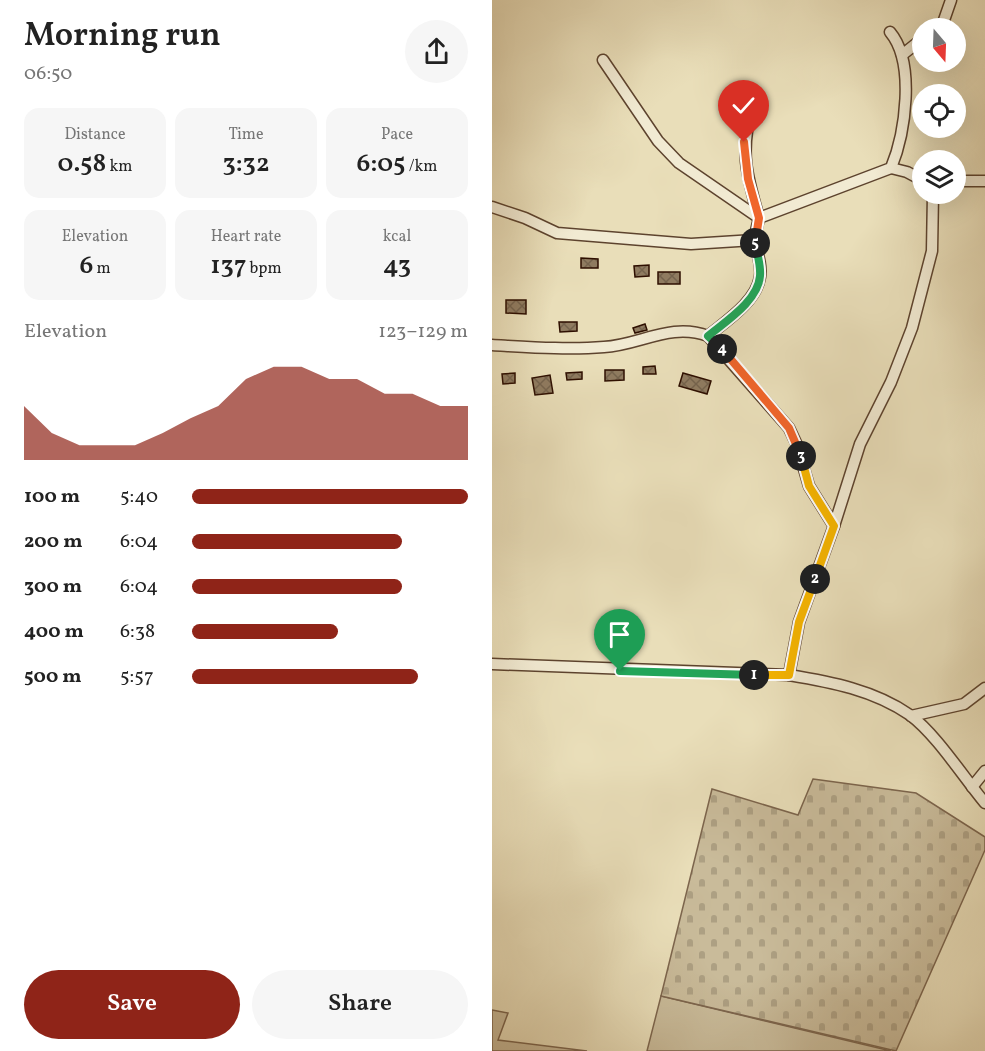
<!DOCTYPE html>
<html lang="en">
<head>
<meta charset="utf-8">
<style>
  :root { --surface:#fff; --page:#f6f6f6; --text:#222; --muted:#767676; --accent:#8f2418 }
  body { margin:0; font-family:Vollkorn,serif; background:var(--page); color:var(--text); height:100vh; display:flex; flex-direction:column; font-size:22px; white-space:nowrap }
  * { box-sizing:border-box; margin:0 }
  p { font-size:20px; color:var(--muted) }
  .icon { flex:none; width:33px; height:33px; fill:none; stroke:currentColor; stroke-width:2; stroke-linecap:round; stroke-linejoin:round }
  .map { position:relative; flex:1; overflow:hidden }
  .details { display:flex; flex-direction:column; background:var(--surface); width:492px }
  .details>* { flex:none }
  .needle { width:39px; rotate:161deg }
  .fabs { position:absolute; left:420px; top:18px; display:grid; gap:12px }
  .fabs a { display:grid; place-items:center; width:54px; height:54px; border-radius:50%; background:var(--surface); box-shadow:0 6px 24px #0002; font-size:30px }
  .pin { position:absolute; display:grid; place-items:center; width:51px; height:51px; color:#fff; margin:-62px -26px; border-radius:50% 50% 50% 0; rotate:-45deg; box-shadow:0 0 6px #0007 }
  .pin .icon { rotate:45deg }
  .km { position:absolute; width:30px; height:30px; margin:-15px; border-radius:50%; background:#222; color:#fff; font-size:16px; line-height:30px; text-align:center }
  .round { display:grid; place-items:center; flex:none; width:63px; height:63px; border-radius:32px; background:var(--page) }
  .headline { display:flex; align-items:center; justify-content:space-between; height:102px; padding:0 24px }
  h1 { font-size:33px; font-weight:600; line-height:45px }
  .stats { display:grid; grid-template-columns:repeat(3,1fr); gap:9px; height:102px; padding:6px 24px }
  .stats div { display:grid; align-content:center; border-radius:15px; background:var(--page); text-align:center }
  .stats b { font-size:26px; font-weight:600 }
  .stats small { font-size:16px; font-weight:400 }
  .stats p { font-size:16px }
  .chart { height:168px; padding:12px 24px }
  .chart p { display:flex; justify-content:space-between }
  .chart svg { width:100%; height:108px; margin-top:6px; fill:var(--accent); opacity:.7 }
  .primary-button { display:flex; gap:12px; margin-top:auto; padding:12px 24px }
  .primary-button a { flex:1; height:69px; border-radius:36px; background:var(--accent); color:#fff; font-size:24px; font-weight:600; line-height:69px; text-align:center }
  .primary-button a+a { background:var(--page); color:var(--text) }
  ul { padding:0 24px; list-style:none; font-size:20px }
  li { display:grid; grid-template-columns:96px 72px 1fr; align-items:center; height:45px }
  li i { height:15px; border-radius:8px; background:var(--accent) }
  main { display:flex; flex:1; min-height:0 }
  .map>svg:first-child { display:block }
  .green { fill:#c9bb9a; stroke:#7c654d; stroke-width:1.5 }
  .cemetery { fill:url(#cemetery-stones); stroke:#7c654d; stroke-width:1.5 }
  .building { fill:url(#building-cross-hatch); stroke:#2e0f00; stroke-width:1.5 }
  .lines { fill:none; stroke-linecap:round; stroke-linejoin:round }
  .street-casing { stroke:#5d432e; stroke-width:13 }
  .street { stroke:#f1ead2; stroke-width:10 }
  .split-1-casing { stroke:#fff; stroke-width:12 }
  .split-2-casing { stroke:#fff; stroke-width:12 }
  .split-3-casing { stroke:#fff; stroke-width:12 }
  .split-4-casing { stroke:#fff; stroke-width:12 }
  .split-5-casing { stroke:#fff; stroke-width:12 }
  .split-6-casing { stroke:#fff; stroke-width:12 }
  .split-1 { stroke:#22a559; stroke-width:8 }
  .split-2 { stroke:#f5b400; stroke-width:8 }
  .split-3 { stroke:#f5b400; stroke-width:8 }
  .split-4 { stroke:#f0652b; stroke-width:8 }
  .split-5 { stroke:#22a559; stroke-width:8 }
  .split-6 { stroke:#f0652b; stroke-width:8 }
</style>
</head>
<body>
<main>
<section class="details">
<div class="headline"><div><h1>Morning run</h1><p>06:50</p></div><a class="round"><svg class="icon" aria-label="share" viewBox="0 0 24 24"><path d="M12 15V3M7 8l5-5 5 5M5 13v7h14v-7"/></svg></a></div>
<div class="stats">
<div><p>Distance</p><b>0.58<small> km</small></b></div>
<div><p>Time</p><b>3:32</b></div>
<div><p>Pace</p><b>6:05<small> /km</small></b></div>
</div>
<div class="stats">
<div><p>Elevation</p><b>6<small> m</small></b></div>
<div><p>Heart rate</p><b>137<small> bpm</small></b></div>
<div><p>kcal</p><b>43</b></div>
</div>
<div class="chart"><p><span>Elevation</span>123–129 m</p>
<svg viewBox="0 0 160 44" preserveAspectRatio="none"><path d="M0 44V22L10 33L20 38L30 38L40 38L50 33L60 27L70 22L80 11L90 6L100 6L110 11L120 11L130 17L140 17L150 22L160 22V44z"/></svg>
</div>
<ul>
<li><b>100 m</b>5:40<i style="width:100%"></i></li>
<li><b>200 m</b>6:04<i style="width:76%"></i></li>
<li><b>300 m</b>6:04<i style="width:76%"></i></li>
<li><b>400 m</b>6:38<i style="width:53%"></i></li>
<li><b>500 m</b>5:57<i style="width:82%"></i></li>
</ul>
<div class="primary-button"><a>Save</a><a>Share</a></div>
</section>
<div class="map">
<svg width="493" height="1051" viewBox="0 0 493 1051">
  <defs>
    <pattern id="cemetery-stones" width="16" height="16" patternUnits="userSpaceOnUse" patternTransform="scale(1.5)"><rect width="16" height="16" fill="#c9bb9a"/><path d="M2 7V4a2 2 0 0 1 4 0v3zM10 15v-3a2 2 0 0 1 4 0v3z" fill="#ada083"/></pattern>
    <pattern id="building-cross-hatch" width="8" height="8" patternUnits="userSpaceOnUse" patternTransform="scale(1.5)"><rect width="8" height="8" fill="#8f7b60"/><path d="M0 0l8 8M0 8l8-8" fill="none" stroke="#75634d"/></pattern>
  </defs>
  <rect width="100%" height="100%" fill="#e9deb9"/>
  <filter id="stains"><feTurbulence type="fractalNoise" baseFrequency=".00333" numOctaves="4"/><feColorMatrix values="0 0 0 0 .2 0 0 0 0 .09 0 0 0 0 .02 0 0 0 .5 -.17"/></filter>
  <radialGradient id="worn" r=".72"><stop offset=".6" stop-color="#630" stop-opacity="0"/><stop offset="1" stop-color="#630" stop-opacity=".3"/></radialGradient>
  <g class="green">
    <path d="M169,996l230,55h-244z"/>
    <path d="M0,1010l16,3 -10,27 89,11h-95z"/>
  </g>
  <path class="cemetery" d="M321,779l103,14 69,44v13l-89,201 -235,-55 51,-207 86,26z"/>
  <g class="building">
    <path d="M89,258l17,1v9h-17z"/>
    <path d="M157,265v11l-14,1 -1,-11z"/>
    <rect x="166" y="272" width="22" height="12"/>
    <path d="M14,300h20v14l-20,-1z"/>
    <path d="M67,322h18v9l-17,1z"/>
    <path d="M153,324l2,6 -12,3 -2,-5z"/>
    <path d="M163,366l1,8h-13v-7z"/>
    <path d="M113,370h19v10l-19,1z"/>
    <path d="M90,372v7l-15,1 -1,-7z"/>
    <path d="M23,373v10l-12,1 -1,-10z"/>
    <path d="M191,373l28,8 -4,13 -28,-8z"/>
    <path d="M58,375l3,18 -18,2 -3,-17z"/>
  </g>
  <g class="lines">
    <g class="street-casing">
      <g id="street">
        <path d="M444,28l7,-5 8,-23"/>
        <path d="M410,55l20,-16"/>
        <path d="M111,60l55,81 21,22 80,55"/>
        <path d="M260,106c-12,46 -6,67 7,112"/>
        <path d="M399,168l16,4 15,8"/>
        <path d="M464,181h29"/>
        <path d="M0,207l33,11 32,15 134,11 63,-4 5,-22 132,-50c14,-34 25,-105 -1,-136"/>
        <path d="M216,336c18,-15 48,-34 52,-59 2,-12 -3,-25 -6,-37"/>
        <path d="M0,345c36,2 76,5 112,2 36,-2 67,-25 104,-11l81,92 8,17 12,41 25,40"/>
        <path d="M0,664l297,11c42,7 85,15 121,40 26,19 54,63 75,88"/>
        <path d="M297,675l10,-53 35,-96 26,-82 31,-62 21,-54 20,-77 1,-57"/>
        <path d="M419,716l53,-12 21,-16"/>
        <path d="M480,787l13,-16"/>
      </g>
    </g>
    <use href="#street" class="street"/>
  </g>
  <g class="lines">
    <g class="split-1-casing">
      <path id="split-1" d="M128,671l134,4"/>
    </g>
    <g class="split-2-casing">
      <path id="split-2" d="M262,675h35l10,-53 16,-43"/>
    </g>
    <g class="split-3-casing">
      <path id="split-3" d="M309,456l8,30 25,40 -19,53"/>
    </g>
    <g class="split-4-casing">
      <path id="split-4" d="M230,349l67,79 12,28"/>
    </g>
    <g class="split-5-casing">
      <path id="split-5" d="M230,349l-14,-13c18,-15 50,-35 52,-60 1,-11 -3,-23 -5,-33"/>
    </g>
    <g class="split-6-casing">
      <path id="split-6" d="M252,142l4,37 11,39 -4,25"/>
    </g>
    <use href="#split-1" class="split-1"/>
    <use href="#split-2" class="split-2"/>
    <use href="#split-3" class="split-3"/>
    <use href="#split-4" class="split-4"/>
    <use href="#split-5" class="split-5"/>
    <use href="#split-6" class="split-6"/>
  </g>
  <rect width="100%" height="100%" filter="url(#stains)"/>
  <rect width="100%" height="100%" fill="url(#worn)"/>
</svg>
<div class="fabs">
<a><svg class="needle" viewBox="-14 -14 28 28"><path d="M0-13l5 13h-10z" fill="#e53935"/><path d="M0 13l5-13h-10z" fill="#767676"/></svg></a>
<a><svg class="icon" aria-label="locate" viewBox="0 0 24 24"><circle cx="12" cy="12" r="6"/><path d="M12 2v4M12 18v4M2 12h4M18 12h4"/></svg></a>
<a><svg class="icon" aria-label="layers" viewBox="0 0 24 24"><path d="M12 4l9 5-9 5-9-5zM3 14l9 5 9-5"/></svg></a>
</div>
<div class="pin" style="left:128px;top:671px;background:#1e9e55"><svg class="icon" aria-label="arrive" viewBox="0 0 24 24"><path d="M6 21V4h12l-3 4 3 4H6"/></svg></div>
<div class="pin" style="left:252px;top:142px;background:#d93025"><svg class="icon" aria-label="check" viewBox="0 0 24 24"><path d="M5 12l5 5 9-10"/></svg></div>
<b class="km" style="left:262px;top:675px">1</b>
<b class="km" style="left:323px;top:579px">2</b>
<b class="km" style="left:309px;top:456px">3</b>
<b class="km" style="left:230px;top:349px">4</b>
<b class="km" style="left:263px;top:243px">5</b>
</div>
</main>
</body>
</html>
